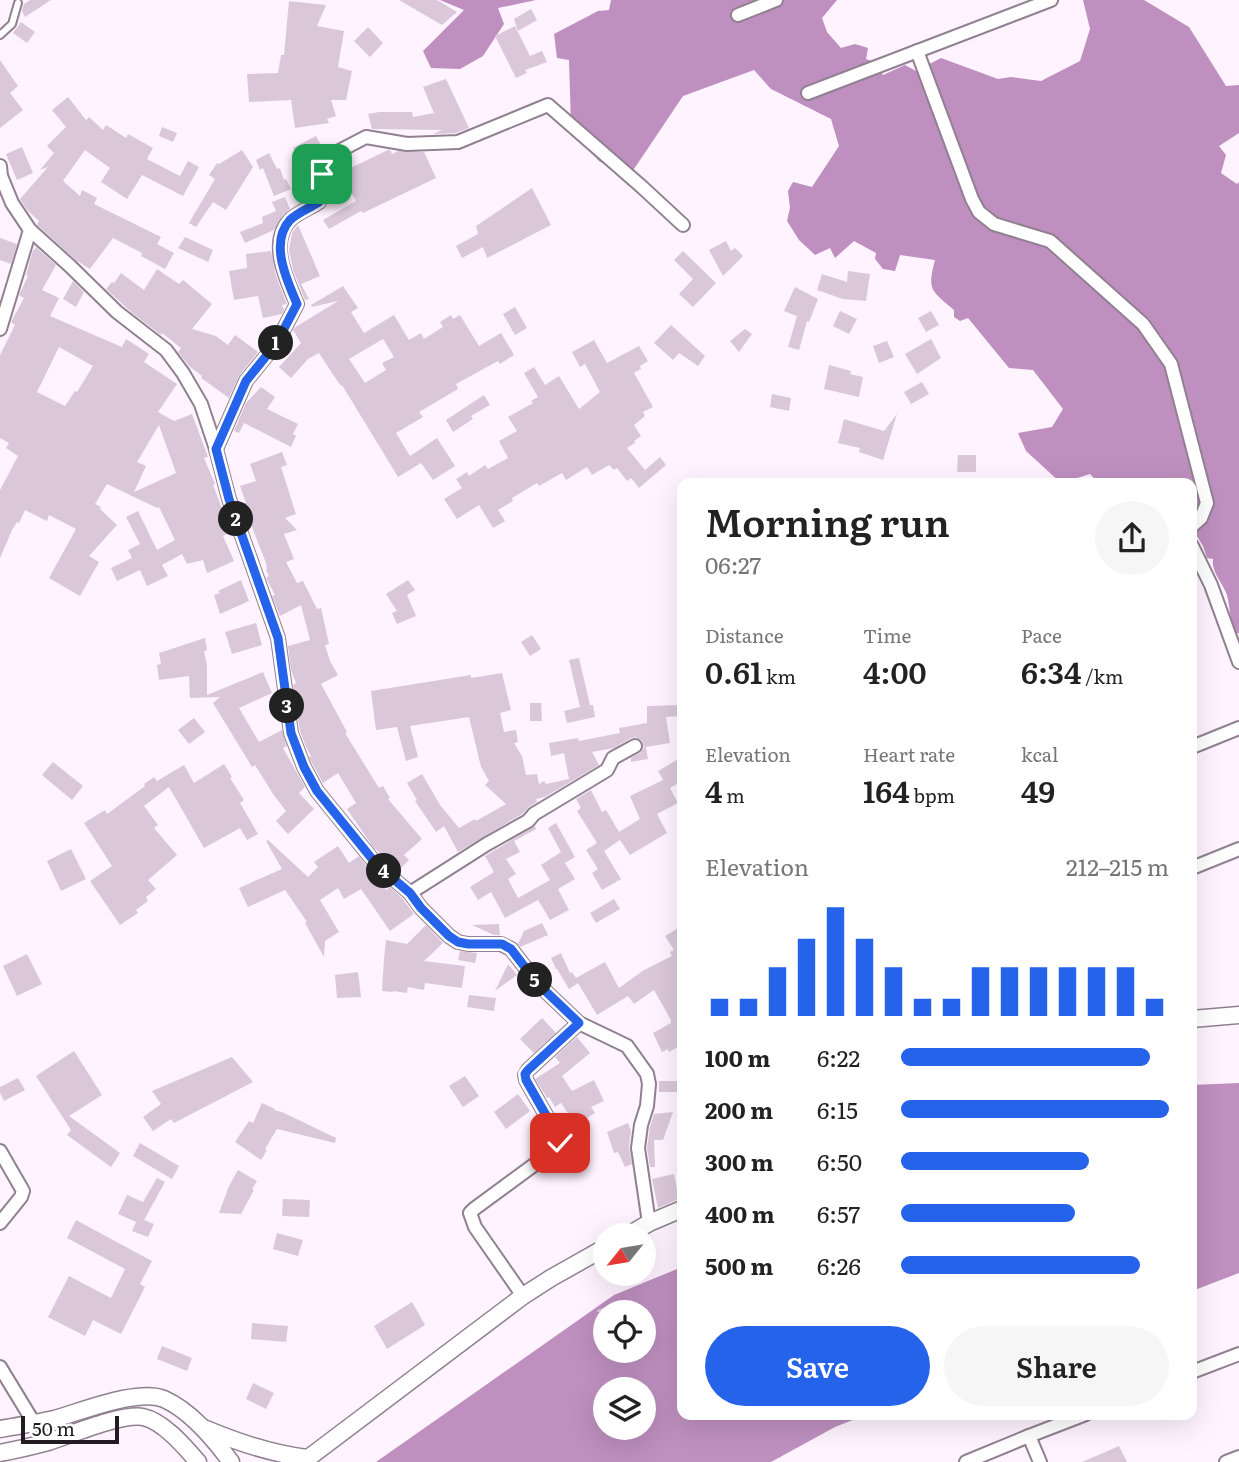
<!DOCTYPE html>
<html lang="en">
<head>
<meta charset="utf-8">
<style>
  :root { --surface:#fff; --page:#f6f6f6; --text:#222; --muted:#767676; --accent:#2563eb }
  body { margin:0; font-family:Literata,serif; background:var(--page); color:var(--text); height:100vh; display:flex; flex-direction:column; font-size:26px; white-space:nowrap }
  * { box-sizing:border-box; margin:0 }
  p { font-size:23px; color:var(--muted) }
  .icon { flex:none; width:38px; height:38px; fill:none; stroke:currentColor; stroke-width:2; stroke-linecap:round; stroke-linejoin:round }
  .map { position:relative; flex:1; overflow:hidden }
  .side { position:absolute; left:677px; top:478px; width:520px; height:942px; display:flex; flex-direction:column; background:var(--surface); border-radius:14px; box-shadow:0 7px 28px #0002 }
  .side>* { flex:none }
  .needle { width:46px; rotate:240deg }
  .buttons { position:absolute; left:593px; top:1223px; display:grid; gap:14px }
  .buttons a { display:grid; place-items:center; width:63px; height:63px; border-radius:50%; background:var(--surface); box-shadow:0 7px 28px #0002; font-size:35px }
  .scale { position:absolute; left:21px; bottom:18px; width:98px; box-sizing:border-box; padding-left:7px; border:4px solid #231c23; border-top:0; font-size:19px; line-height:24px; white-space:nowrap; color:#231c23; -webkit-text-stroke:5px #fff; paint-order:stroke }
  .pin { position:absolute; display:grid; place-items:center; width:60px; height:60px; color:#fff; margin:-30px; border-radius:14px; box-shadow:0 4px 10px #0006 }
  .km { position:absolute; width:35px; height:35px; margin:-18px; border-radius:50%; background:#222; color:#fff; font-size:19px; line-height:35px; text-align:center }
  .round { display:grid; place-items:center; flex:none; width:74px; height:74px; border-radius:37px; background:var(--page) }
  .headline { display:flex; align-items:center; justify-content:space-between; height:119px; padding:0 28px }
  h1 { font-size:38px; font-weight:600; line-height:52px }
  .figures { display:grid; grid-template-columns:repeat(3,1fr); gap:10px; height:119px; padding:7px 28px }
  .figures div { display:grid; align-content:center }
  .figures b { font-size:30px; font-weight:600 }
  .figures small { font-size:19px; font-weight:400 }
  .figures p { font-size:19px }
  .chart { height:196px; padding:14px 28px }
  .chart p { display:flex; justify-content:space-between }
  .chart svg { width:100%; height:126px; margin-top:7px; stroke:var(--accent); stroke-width:6 }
  .primary-button { display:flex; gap:14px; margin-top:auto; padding:14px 28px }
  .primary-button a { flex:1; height:80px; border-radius:42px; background:var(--accent); color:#fff; font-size:28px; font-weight:600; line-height:80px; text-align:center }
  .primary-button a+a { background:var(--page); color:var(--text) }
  ul { padding:0 28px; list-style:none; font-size:23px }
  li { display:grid; grid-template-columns:112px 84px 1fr; align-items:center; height:52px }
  li i { height:18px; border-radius:9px; background:var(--accent) }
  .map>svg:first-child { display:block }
  .water { fill:#be8fbf; fill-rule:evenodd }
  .building { fill:#dac8da; fill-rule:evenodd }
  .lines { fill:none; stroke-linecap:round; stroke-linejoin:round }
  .service-casing { stroke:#918091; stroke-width:10 }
  .minor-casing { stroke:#918091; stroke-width:16 }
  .tertiary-casing { stroke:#918091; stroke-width:19 }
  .service { stroke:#fff; stroke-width:6 }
  .minor { stroke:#fff; stroke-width:12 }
  .tertiary { stroke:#fff; stroke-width:16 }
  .route-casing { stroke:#fff; stroke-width:14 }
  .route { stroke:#2563eb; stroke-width:9 }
</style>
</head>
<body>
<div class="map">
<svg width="1239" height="1462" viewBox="0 0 1239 1462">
  <rect width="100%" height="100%" fill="#fef3fe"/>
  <g class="water">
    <path d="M440,0h96l-38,8 6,16 -21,32 -23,13 -29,-1 -8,-17 41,-41z"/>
    <path d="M611,0h226l-15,18 5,14 14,16 14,-4 13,4 -2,11 11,4 6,12 22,-10 11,6 25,-13 57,21 13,-2 30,4 39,-20 10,-32 -7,-29h61l45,27 37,59 13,-1v48l-20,13 7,9 -5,18 16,11 2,-2v451l-4,1c-5,-14 -5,-26 -8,-39 -4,-12 -16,-23 -14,-36l-6,-1 -4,-12 -11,-18v-45h-93l-9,-9 -29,9 -35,-32 -8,-18 34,-6 11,-18 -30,-39 -24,-2 -41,-50 -8,3 -6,-4v-7c-23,-20 -27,-19 -19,-50l-35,-5 -5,16 -12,-2 -8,-10 1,-6 -22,-12 -19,17 -5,-10 -15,7 -16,-15 -12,-19 3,-13 -2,-17 5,-9 19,5 27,-41 -8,-27 -60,-30 -17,-19 -71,26 -49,73 -34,-7 -19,-20 -10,-17 -2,-65 -12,-2 -3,-24 44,-23 11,-1z"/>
    <path d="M1239,1083v190l-47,18v-206z"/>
    <path d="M682,1267v147h186l-33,13 -64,35h-395l238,-167zM606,1312h38v39h-38zM606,1390h38v38h-38z"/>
  </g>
  <g class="building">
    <path d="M30,0h21l-26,17 -3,-6 2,-7z"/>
    <path d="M399,0h38l20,12 -15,13z"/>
    <path d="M289,1l37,4 -9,21 27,5 -6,36 14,4 -6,29h-15l5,16 -9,3 2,4 -34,5 -4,-28 -42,2 -2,-28 31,-1 3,-18h3z"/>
    <path d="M531,9l6,11 -19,11 -4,-12z"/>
    <path d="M21,22l14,10 -8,11 -14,-10z"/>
    <path d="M515,26l15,30 12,-5 5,11 -22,8 2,3 -11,5 -21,-42z"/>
    <path d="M368,27l15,16 -13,14 -16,-16z"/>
    <path d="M0,60l18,26 -8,7 13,17 -23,18z"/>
    <path d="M446,79l23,49 -13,5 -23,1 9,-4 -70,-1 -4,-15 11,-2h33l1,5 21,-4 -11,-26z"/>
    <path d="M68,97l18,23 3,-3 14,13 3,-5 20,13 2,-4 25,14 -6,11 33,17 8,-15 11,6 -16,29 -41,-21 -15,24 -26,-17 9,-14 -25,-18 -22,31 17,15 2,-6 15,8 -3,6 67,33 -4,7 17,9 -9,16 -24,-13 1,-3 -29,-15 -23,31 -13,-8 -40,-36 2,-4 -11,-10 -8,-12 28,-32 -8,3 14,-17 -7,-7 19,-19 -14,-17z"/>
    <path d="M162,127l15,6 -4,9 -14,-6z"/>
    <path d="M316,136l7,13 -7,3 3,12 -5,9 -10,2 -4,-13 -7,-14z"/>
    <path d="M22,147l11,26 -16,7 -11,-26z"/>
    <path d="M242,150l11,17 -27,43 -13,-8 -17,25 -7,-4 26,-44 -6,-4 8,-12 2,1z"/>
    <path d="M388,150h2l2,4 6,-3 26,1 12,26 -73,35 -2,-2 -32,18 -6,-9 33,-19 -16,-28z"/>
    <path d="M269,153l8,16 3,-1 4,12 2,-1 5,10 -17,7 -11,-28 -3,2 -4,-10z"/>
    <path d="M532,188l19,37 -64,33 -4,-11 -21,11 -6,-12 22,-12 -2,-8z"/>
    <path d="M285,197l5,12 -7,6 -9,15 -29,13 -5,-11 23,-9 -1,-6 14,-6 -4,-9z"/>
    <path d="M298,225l22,51 -19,8 8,15 -4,1 -12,-30 -4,-20 3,-17z"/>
    <path d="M185,237l28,13 -5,12 -30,-14z"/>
    <path d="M0,238l17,6 -6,20 -11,-4z"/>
    <path d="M726,241l5,10 4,-3 8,8 -20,20 -14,-26z"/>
    <path d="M36,247l20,18 -14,25 17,8 -9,18 72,31 4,-8 23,15 -5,8 33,22 -19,28 16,9 18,-7 16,43 -4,1 11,26 -2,1 18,47 -8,4 11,25 -27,12 -4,-13 -16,4 -5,-10 -20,11 6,11 -21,10 -7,-16 -23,11 -6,-13 21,-10 -4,-8 12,-6 -14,-27 12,-6 19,39 18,-10 -16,-33 -2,1 -50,-24 -12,20 6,3 -1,2 17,16 -28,31 10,6 -19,34 -31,-18 27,-49 -27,-14 -2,6 -22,-11 -6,13 -2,-1 -5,8 -12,28v-68l18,-34 -12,-8 3,-5 -9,-5v-83l15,-30 -4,-3 13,-24 -5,-3 9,-19 -2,-1 7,-25h1zM59,347l34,19 -16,26 -2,-1 -10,15 -28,-14zM159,425l17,48 -42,19 12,-26 -9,-4z"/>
    <path d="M271,251l5,25 11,28 -5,1 2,5 -2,4 -19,4 -5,-22 -24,4 -5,-29 18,-3 -1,-14z"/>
    <path d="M683,251l33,32 -23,24 -14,-13 14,-15 -19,-19z"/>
    <path d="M157,269l22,15 4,-4 29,24 -20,25 24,7 12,9 7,-10 23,17 -19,24 -10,22 -28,-20 1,-2 -13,-10 -11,-14 3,-4 -19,-15 -1,2 -30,-23 -25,-23 6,-7 2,1 7,-10 23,17z"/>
    <path d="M848,271l22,3 -4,27 -23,-2 -26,-9 5,-16 25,8z"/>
    <path d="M73,281l11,11 -8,15 -13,-8z"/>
    <path d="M343,286l15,22 -7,4 13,21 30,-18 15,25 12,-7 3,6 19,-12 -3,-5 11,-7 2,4 7,-4 19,31 22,-13 13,22 -14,9 -2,-3 -42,23 2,5 -39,23 4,5 -27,16 14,23 27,-18 18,28 -22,14 -12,-17 -23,14 -56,-92 -1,1 -7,-10 -15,-23 -11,6 -17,19 -12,-11 22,-24 -8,-13 1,-2 44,-27 -26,6 -1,-2zM383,339l11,18 -12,6 4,7 -21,13 -16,-24z"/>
    <path d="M795,287l23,12 -9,23 -2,-1 -8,29 -11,-3 9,-31 -13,-5z"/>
    <path d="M515,307l12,21 -12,7 -12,-21z"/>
    <path d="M840,311l17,8 -8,15 -16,-8z"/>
    <path d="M931,311l8,14 -13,7 -8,-14z"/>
    <path d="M671,325l34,31 -7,10 -19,-13 -6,7 -19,-17z"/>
    <path d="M745,329l7,5 -13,18 -9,-11z"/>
    <path d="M931,339l10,19 -24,16 -12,-20z"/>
    <path d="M594,340l13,23 32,-17 9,15 -8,5 1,3 -7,4 19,34 -10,5 2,4 -11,9 7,11 -7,5 1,2 -8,5 18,22 15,-13 6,8 -27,23 -8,-10 -4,3 -10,-13 -3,2 -5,-5 -17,10 -5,-8 -21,13 -4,-7 -23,13 -2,-3 -25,15 1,3 -15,9 7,11 -12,7 -14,-23 -22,14 -13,-20 18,-11 -6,-9 11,-7 2,4 16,-11 3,4 20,-11 -9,-17 18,-10 -9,-14 25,-14 -2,-2 7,-4 -14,-24 10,-6 11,18 14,-9 20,33 21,-17 -15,-28 -5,3 -8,-15z"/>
    <path d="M887,341l7,16 -15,6 -6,-17z"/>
    <path d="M829,365l22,6 -1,3 13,3 -4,20 -35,-8z"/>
    <path d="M922,382l7,12 -18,10 -7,-12z"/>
    <path d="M261,387l14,10 -8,12 31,15 -5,10 3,2 -5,11 -47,-24 -5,10 -5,-2 12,-28z"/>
    <path d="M772,394l19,4 -2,13 -19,-4z"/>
    <path d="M484,395l6,10 -19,11 2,3 -20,13 -7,-12z"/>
    <path d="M897,414l-14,46 -24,-8 1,-4 -22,-5 6,-24 40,12z"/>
    <path d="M282,452l5,13 -6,2 15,47 -11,4 12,12 -13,4 10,25 -8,3 11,21 6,-2 14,28 4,-1 8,36 -4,1 5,16 8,14 -17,9 26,48 -2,1 34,55 4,-2 7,12 -2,1 34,40 -18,16 5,5 -10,10 -26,-23 -26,-38 9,-6 -18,-30 -15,10 -11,-20 -3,-6 2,-1 -5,-9 -6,-16 -3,-16 3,-2 -4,-8 -3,-20 3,-2 -5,-13 -3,-24 22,-6 -9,-35 -21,11 -8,-20 3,-1 -9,-17 3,-2 -3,-6 1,-1 -1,-6 -23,-59 3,-1 -6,-17 16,-5 -6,-17z"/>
    <path d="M958,455h18v17h-19z"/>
    <path d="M241,580l8,21 -29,13 -6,-19 6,-2 -2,-2z"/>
    <path d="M408,580l7,10 -8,5 9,21 -19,8 -5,-11 5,-2 -11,-17z"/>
    <path d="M256,623l6,22 -30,9 -7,-22z"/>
    <path d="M532,635l9,14 -11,7 -9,-14z"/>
    <path d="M205,638l2,12 -3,1 3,15v29l56,-23 9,21 -33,15 20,34 23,-12 5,16 -4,2 22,39 -6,6 15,16 -26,25 -12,-13 10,-10 -13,-17 -18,-29 -3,2 -39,-64 7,-6 -30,1 -1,-22 -30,4 -2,-15 4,-1 -2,-11z"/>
    <path d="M579,658l11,47h3l2,12 -28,6 -3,-12 16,-4 -11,-47z"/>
    <path d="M502,673l9,37 -11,3 4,19 12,-2 2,12 -4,1 8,13 4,19 11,-1 2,10 5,-3 2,3 23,-5 -5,-26 -13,3 -2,-13 29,-5 1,3 41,-8 -1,-5 28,-5v-17l35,-1v11l-16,1 4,26 -24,4 2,12 -17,3v-4l9,-5 4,-6 -2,-6 -6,-4 -5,1 -17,10 -22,4 7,13 -54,32 -9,2 1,3 -8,5 -7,7 -64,38 -14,-26 -8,6 -21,-31 2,-1 -10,-17 15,-9 18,31 19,23 16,-9 1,2 30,-17 -21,-19 4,-4 -8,-14 -12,-50 -59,9 8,31 -12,4 -9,-34 -21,3 -5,-39 100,-16v3z"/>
    <path d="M530,703h11l1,18h-12z"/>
    <path d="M194,718l11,14 -16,12 -11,-14z"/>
    <path d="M682,757v24l-12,7 8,15 -21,11 10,19 -37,22 -10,-15 -16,11 17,28 -19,11 -10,-17 6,-4 -12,-19 11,-7 -20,-32 4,-3 -5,-9 15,-9 11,22 4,-2 13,22 21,-13 -10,-23 33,-16 -5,-9z"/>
    <path d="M53,762l30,24 -11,14 -30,-25z"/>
    <path d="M224,764l8,13 -2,1 14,22 -4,3 18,31 -11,6 -7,-12 -36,20 -35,-61 -25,19 14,19 -4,3 23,27 -29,25 8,9 -10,8 2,4 -12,9 2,3 -18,12 -30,-44 22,-15 -28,-43 21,-13 2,4 38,-28 -1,-2 10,-7 3,4 27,-16 10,18z"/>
    <path d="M556,823l19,34 -10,6 10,16 -17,10 11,21 -19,10 -12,-20 -33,18 -14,-26 -13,8 -8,-13 24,-15 -9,-16 50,-30 1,3 -22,12 6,11 -14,7 10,15 -8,5 10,19 32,-18 -9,-15 20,-13 -13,-24z"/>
    <path d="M268,840l40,37 10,-10 -4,-5 24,-16 11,17 10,-7 11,15 10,8 6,11 4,-3 12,11 12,16 -24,17 -29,-42 -17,10 -6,-11 -18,12 19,32 -14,9 -1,16 -19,-34 2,-1 -22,-32 -37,17 -9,-19 43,-19 -16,-28z"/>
    <path d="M71,849l15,30 -25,12 -14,-30z"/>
    <path d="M614,899l6,10 -24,14 -6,-10z"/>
    <path d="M542,923l6,12 -28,12 -2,-3 6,-13z"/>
    <path d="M499,924l1,11h-6l-22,-10z"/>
    <path d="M426,925l17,18 -19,18 41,5 -3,22 -37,-5 -1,7 -16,-3 -1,6 -14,-2v1l-11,-1 2,-32 2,-19 21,4z"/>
    <path d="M682,926v119l-13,7 -1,-3 -6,3 -9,-19 18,-10v-3l-17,-30 -20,14 -6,-8 -31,19 -19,-32 -9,6 -12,-20h-1l-5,-11 10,-5 9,20 2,-1 4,6 29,-16 14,26 25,-18 28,-14 -2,-4 4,-2 -9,-14z"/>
    <path d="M460,951l17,2 -2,10 -17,-3z"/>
    <path d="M27,954l15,30 -25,12 -14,-30z"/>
    <path d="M508,964l9,11 -22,16z"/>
    <path d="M358,972l3,25 -24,1 -2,-23z"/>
    <path d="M469,995l27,3 -2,13 -27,-4z"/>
    <path d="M542,1018l14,15 -22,20 -14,-14z"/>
    <path d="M577,1037l13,16 -28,23 10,15 22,-11 10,21 -13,6 4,6 -19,12 -15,-22 -6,4 -6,-10 -2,1 -12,-19 25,-16 -5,-6z"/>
    <path d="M74,1051l28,44 -33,21 51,37 -9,14 -44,-32 4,-5 -35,-54z"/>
    <path d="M232,1057l21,25 -79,41 -3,-4 -18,12 -10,-14 18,-13 -9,-13z"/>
    <path d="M465,1076l14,20 -16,11 -14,-21z"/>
    <path d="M18,1078l7,12 -21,11 -4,-8v-6z"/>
    <rect x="659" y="1081" width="23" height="11"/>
    <path d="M518,1094l12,17 -24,18 -12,-17z"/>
    <path d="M262,1103l13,6 -1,1 8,2 54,26 -1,5 -58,-14 -12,20 2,1 -6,10 -26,-18 14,-21 4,2z"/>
    <path d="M673,1112l-10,28h-9l1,27h-5l-3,-19 3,-21 4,-13z"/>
    <path d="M628,1123l3,8 -2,16 3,17 -7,3 -7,-15 -4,1 -7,-21z"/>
    <path d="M140,1143l39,23 -7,13 -39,-23z"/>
    <path d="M238,1170l19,11 -5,8 2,1 -13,24 -22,-1 10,-27z"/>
    <path d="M674,1174l5,25 -21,9 -6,-29z"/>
    <path d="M157,1178l8,4 -21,38 10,4 -6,13 -16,-6 4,-9 -18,-8 9,-19 16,7z"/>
    <path d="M283,1199l27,1 -1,17 -27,-1z"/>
    <path d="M76,1220l76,41 -12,23 5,3 -24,47 -28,-14 -8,16 -37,-19 21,-41 42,22 14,-29 -58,-31z"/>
    <path d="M277,1233l26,7 -5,16 -25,-7z"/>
    <path d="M625,1301l4,11h-32v-2z"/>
    <path d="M412,1302l13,23 -38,24 -13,-23z"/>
    <path d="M252,1323l36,3 -2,16 -35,-3z"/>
    <path d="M162,1346l30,12 -5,13 -30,-12z"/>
    <path d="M253,1383l21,10 -8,16 -20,-10z"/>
    <path d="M1119,1446l8,16h-45z"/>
  </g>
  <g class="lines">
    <g class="service-casing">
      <path id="service" d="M0,35l12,-11 6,-21"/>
    </g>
    <g class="minor-casing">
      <g id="minor">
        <path d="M738,15l38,-15"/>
        <path d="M917,51l55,148 7,13 15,12 56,17 93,83 28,40 36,139 -6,15 -9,8"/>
        <path d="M808,93l243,-93"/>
        <path d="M0,166l1,10 11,27 18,27 40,36 47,46 49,38 17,23 18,31 15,45 13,50 49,139 13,95 13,34 13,24 60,74 33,28 11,15 28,28 9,6 10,2h33l10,5 27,35 41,39 48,23 20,28 2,10 -2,22 -6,19 -3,23 11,75"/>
        <path d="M0,329l30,-99"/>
        <path d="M216,449l30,-68 30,-37 21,-40c-10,-24 -29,-61 -7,-84 7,-7 20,-12 29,-18l3,-27 19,-25 25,-13 41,7 51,-2 90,-37 94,82 41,38"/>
        <path d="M1192,546l19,39 28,77"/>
        <path d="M1192,747l47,-19"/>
        <path d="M1192,868l47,-19"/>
        <path d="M410,893l77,-49 41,-23 6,-7 73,-44 6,-12 22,-12"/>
        <path d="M0,1151l23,40 -2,6 -21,26"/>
        <path d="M523,1296l-48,-69 -5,-14 4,-4 83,-61 3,-5 -5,-12 -29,-51 -1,-5 3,-5 51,-47"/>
        <path d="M0,1367l34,56"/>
        <path d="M1192,1372l47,-18"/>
        <path d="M1029,1436l57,-22"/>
        <path d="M966,1462l63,-26 11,26"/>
        <path d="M1226,1462l13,-5"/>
      </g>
    </g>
    <g class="tertiary-casing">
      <g id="tertiary">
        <path d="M1192,1019l47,-4"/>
        <path d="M627,1236l22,-13 33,-14"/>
        <path d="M0,1429c18,-3 36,-6 54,-10 27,-7 84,-31 110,-20 27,12 50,40 67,63"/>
        <path d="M206,1429c31,13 67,25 101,29"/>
        <path d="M0,1453c16,-3 33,-7 48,-11 22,-7 74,-29 95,-25 20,4 42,30 55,45"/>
        <path d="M303,1462l220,-166 28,-18 55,-31"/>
      </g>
    </g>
    <use href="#service" class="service"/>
    <use href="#minor" class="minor"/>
    <use href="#tertiary" class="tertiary"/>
  </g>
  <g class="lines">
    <g class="route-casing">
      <path id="route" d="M322,174l-3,28c-9,6 -22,11 -29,18 -21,23 -3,60 7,84l-21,40 -30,37 -30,68 13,50 49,139 13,95 13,34 13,24 60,74 33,28 11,15 28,28 9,6 10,2h34l9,5 27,35 41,39 -51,47 -3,4 1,6 29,51 5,12"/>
    </g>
    <use href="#route" class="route"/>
  </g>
</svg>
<div class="buttons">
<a><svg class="needle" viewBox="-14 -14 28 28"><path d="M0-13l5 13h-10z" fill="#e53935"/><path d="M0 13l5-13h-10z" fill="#767676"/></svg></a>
<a><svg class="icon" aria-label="locate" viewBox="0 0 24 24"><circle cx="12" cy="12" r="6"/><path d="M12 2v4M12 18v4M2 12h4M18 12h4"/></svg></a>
<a><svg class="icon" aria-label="layers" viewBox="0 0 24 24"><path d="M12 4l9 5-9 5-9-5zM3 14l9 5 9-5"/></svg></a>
</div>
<div class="scale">50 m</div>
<div class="pin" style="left:322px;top:174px;background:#1e9e55"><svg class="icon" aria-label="arrive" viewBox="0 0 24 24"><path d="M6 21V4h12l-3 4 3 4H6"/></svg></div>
<div class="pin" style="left:560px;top:1143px;background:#d93025"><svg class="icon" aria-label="check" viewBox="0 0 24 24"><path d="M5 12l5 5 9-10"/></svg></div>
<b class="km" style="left:276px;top:343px">1</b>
<b class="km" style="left:236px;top:519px">2</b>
<b class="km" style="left:287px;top:706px">3</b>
<b class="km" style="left:384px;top:871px">4</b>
<b class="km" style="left:535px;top:980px">5</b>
<section class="side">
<div class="headline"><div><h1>Morning run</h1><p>06:27</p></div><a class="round"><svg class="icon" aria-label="share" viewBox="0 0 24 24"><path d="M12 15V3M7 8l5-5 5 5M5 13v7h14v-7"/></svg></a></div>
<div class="figures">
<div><p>Distance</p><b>0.61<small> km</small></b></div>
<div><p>Time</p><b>4:00</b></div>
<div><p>Pace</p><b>6:34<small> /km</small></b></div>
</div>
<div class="figures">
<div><p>Elevation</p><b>4<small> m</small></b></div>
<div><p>Heart rate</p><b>164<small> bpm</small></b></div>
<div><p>kcal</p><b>49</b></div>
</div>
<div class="chart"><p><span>Elevation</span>212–215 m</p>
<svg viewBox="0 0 160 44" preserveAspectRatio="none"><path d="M5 44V38M15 44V38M25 44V27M35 44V17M45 44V6M55 44V17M65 44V27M75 44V38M85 44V38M95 44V27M105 44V27M115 44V27M125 44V27M135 44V27M145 44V27M155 44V38"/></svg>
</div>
<ul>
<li><b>100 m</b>6:22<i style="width:93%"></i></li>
<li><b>200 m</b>6:15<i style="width:100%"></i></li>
<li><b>300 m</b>6:50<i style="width:70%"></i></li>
<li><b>400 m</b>6:57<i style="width:65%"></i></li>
<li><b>500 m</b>6:26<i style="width:89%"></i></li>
</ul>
<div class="primary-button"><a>Save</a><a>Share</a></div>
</section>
</div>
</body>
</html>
